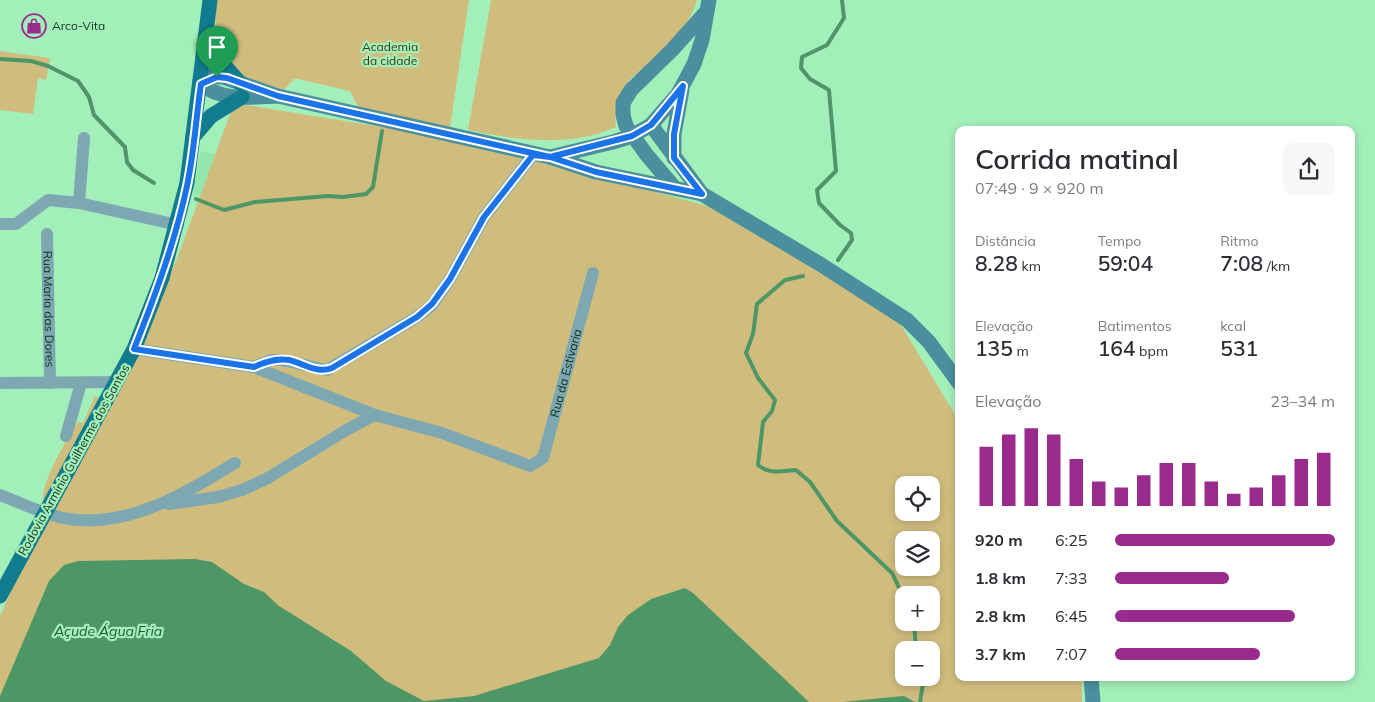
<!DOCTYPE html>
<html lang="pt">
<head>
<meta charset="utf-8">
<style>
  :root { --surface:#fff; --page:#f7f7f7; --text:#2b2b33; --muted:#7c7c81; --accent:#982b8c }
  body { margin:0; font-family:Mulish,sans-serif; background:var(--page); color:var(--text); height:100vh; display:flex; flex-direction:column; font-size:19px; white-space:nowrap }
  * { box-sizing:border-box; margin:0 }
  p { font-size:16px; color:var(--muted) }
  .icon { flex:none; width:28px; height:28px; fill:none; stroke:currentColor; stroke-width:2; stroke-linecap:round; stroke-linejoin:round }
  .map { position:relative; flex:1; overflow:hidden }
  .drawer { position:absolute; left:955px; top:126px; width:400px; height:555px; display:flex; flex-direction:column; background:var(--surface); border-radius:10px; box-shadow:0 2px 8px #0003 }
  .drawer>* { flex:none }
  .controls { position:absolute; left:895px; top:476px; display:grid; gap:10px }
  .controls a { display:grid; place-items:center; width:45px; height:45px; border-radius:10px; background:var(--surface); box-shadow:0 2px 8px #0003; font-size:25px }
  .pin { position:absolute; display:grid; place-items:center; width:42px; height:42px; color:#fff; margin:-51px -21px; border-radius:50% 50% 50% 0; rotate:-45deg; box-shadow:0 0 5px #0007 }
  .pin .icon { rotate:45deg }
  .round { display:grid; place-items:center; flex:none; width:52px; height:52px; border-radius:10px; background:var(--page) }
  .head { display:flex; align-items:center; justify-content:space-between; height:85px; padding:0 20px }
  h1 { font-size:28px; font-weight:600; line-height:38px }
  .figures { display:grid; grid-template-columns:repeat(3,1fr); gap:8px; height:85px; padding:5px 20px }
  .figures div { display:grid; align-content:center }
  .figures b { font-size:21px; font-weight:600 }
  .figures small { font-size:14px; font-weight:400 }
  .figures p { font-size:14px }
  .chart { height:140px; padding:10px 20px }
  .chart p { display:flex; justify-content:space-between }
  .chart svg { width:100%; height:90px; margin-top:5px; stroke:var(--accent); stroke-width:6 }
  ul { padding:0 20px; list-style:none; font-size:16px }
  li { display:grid; grid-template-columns:80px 60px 1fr; align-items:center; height:38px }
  li i { height:12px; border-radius:6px; background:var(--accent) }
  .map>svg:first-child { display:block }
  .built { fill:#92e7ab }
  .green { fill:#d0bd7e; fill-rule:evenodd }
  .water { fill:#4d9766 }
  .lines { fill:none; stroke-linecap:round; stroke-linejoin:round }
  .stream { stroke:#4d9766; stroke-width:4 }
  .street { stroke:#7da8b2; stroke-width:12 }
  .secondary { stroke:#4a8f9d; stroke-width:15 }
  .primary { stroke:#117c8e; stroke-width:15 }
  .route-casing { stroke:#fff; stroke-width:10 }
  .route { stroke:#1a73e8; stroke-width:6 }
  .labels { text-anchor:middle; stroke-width:4.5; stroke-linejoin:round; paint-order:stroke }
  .poi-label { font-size:12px; fill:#12321d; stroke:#a3efb9; text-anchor:start }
  .park-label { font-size:12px; fill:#413612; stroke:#a3efb9 }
  .street-label { font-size:12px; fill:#12321d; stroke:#a3efb9 }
  .water-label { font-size:14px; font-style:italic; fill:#215735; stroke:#a3efb9 }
</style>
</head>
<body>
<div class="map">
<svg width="1375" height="702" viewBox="0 0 1375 702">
  <rect width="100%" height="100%" fill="#a3efb9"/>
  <path class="built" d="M201,151l35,9 -11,36 -32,-1z"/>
  <g class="green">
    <path d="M214,0h255l-19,128 -91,-19 -9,-18 -52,-12h-4l-13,14 -36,-14 -28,-34z"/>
    <path d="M491,0h206c-5,15 -12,28 -22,40 -27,33 -65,36 -59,87 -46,21 -100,13 -148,3z"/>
    <path d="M0,51l50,7 -4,22 -8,-2 -5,36 -33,-4z"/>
    <path d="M234,103l228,37 249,67 94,54 96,64 58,96v257h123v24h-1082v-86l47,-104 130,-253zM904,485h27v27h-27zM904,540h27v28h-27zM904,595h27v27h-27zM904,650h27v28h-27z"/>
    <path d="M95,396l4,2 -26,53 -30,50c-2,-19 24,-62 35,-79l5,1z"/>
  </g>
  <g class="water">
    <path d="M195,559l17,3 32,22 20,8 15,14 72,45 35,30 38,20 50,-5 125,-38 11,-13 8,-18 10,-12 23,-16 34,-11 8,5 116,109h-809v-6l49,-115 15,-16 14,-4z"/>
    <path d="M904,696l11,6h-73l61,-6z"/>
  </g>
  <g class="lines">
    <g class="stream">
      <path d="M0,59l31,2 17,5 30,15 11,16 5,18 31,32 2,15 6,8 21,13"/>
      <path d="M196,199l28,11 31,-8 73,-6 15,1 23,-3 7,-7 9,-56"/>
      <path d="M838,260l14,-20 -1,-7 -11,-8 -21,-22 -2,-13 19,-19 -7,-81 -19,-11 -9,-11 1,-11 25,-12 17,-27 -2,-18"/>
      <path d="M803,276l-18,4 -28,24 -4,30 -7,19 12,25 17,22 -3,11 -9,11 -5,43c12,10 23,6 38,5l14,12 27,39 55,52 12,25"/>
      <path d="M914,622l2,28"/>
      <path d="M920,702l4,-24"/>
    </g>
    <g class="street">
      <path d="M79,203l5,-65"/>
      <path d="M0,224h16l32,-24 31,3 99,22"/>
      <path id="s1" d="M47,234l3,149"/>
      <path id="s2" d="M134,349l120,18 121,48 67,18 88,33 13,-8 50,-185"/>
      <path d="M254,367l17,-7h11l45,10 90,-53 15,-12 18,-26 34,-62 49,-62"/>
      <path d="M0,383l117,-1"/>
      <path d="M66,436l15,-53"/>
      <path d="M0,495c21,8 45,20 68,24 61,9 118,-26 167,-56"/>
      <path d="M169,504l49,-7 24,-7 26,-12 80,-49 27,-14"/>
    </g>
    <g class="secondary">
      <path d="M278,96c-27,1 -55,6 -77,-12l11,-7h11l55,19 272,61 63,-15 19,-6 19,-11 27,-31 16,-30 8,-24 7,-40"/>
      <path d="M651,125l51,69"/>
      <path d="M550,157l46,15 106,22 118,70 87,56 22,22 30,41"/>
      <path d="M674,158v-24l8,-44"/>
      <path d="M674,187l-28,-33 -20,-28 -3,-11v-12l8,-13 41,-40 35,-39"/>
      <path d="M1091,678l2,24"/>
    </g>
    <g class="primary">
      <path d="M206,37l18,28 16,18"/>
      <path d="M193,137l18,-21 31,-19"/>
      <path d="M0,596l134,-247 28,-71 25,-95 23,-183"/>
    </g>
  </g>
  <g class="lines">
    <g class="route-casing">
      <path id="route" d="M217,77l-16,7c-5,34 -7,69 -14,102 -12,56 -32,110 -53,163l120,18c11,-5 22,-9 35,-7 14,3 28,14 43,8l85,-51 15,-13 18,-25 34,-62 49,-62 17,2 82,-21 19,-11 32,-39 -9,48v24l28,36 -106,-22 -46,-15 -272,-61 -51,-18 -10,-1"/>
    </g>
    <use href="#route" class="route"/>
  </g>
  <defs>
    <g id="shop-ring" transform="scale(1.25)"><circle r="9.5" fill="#a3efb9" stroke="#982b8c" stroke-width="1.5"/><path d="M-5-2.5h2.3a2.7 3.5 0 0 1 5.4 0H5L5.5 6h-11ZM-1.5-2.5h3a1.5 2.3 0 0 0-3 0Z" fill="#982b8c"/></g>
  </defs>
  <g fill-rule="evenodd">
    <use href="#shop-ring" x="34" y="26"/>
  </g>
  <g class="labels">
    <g class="poi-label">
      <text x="52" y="30">Arco-Vita</text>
    </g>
    <g class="park-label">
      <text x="390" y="51">Academia<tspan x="390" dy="14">da cidade</tspan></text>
    </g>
    <g class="street-label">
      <text dy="4" stroke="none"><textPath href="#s1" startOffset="75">Rua Maria das Dores</textPath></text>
      <text dy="4" stroke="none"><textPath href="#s2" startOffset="518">Rua da Estivaria</textPath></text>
      <text transform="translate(74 460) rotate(-61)" y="4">Rodovia Armínio Guilherme dos Santos</text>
    </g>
    <g class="water-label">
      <text x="108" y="636">Açude Água Fria</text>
    </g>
  </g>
</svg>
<div class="controls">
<a><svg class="icon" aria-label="locate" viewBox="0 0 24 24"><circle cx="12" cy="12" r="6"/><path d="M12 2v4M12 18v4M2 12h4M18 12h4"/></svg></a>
<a><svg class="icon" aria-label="layers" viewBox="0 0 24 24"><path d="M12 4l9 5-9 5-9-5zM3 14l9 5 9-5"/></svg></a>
<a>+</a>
<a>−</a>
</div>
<div class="pin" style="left:217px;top:77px;background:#1e9e55"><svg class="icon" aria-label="arrive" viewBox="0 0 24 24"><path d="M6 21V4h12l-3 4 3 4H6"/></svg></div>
<section class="drawer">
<div class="head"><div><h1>Corrida matinal</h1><p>07:49 · 9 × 920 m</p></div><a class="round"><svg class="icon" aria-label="share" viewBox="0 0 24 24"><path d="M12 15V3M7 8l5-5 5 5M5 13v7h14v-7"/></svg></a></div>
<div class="figures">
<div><p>Distância</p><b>8.28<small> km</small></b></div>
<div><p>Tempo</p><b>59:04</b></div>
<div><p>Ritmo</p><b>7:08<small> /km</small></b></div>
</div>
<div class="figures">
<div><p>Elevação</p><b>135<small> m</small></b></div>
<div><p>Batimentos</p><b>164<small> bpm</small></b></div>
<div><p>kcal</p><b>531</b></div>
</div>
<div class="chart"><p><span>Elevação</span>23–34 m</p>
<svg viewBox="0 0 160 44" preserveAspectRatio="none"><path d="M5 44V15M15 44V9M25 44V6M35 44V9M45 44V21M55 44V32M65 44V35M75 44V29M85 44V23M95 44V23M105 44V32M115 44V38M125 44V35M135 44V29M145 44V21M155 44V18"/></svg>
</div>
<ul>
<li><b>920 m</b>6:25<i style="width:100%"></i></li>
<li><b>1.8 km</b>7:33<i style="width:52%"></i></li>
<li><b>2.8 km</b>6:45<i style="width:82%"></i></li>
<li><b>3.7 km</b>7:07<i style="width:66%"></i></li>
</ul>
</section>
</div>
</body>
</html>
